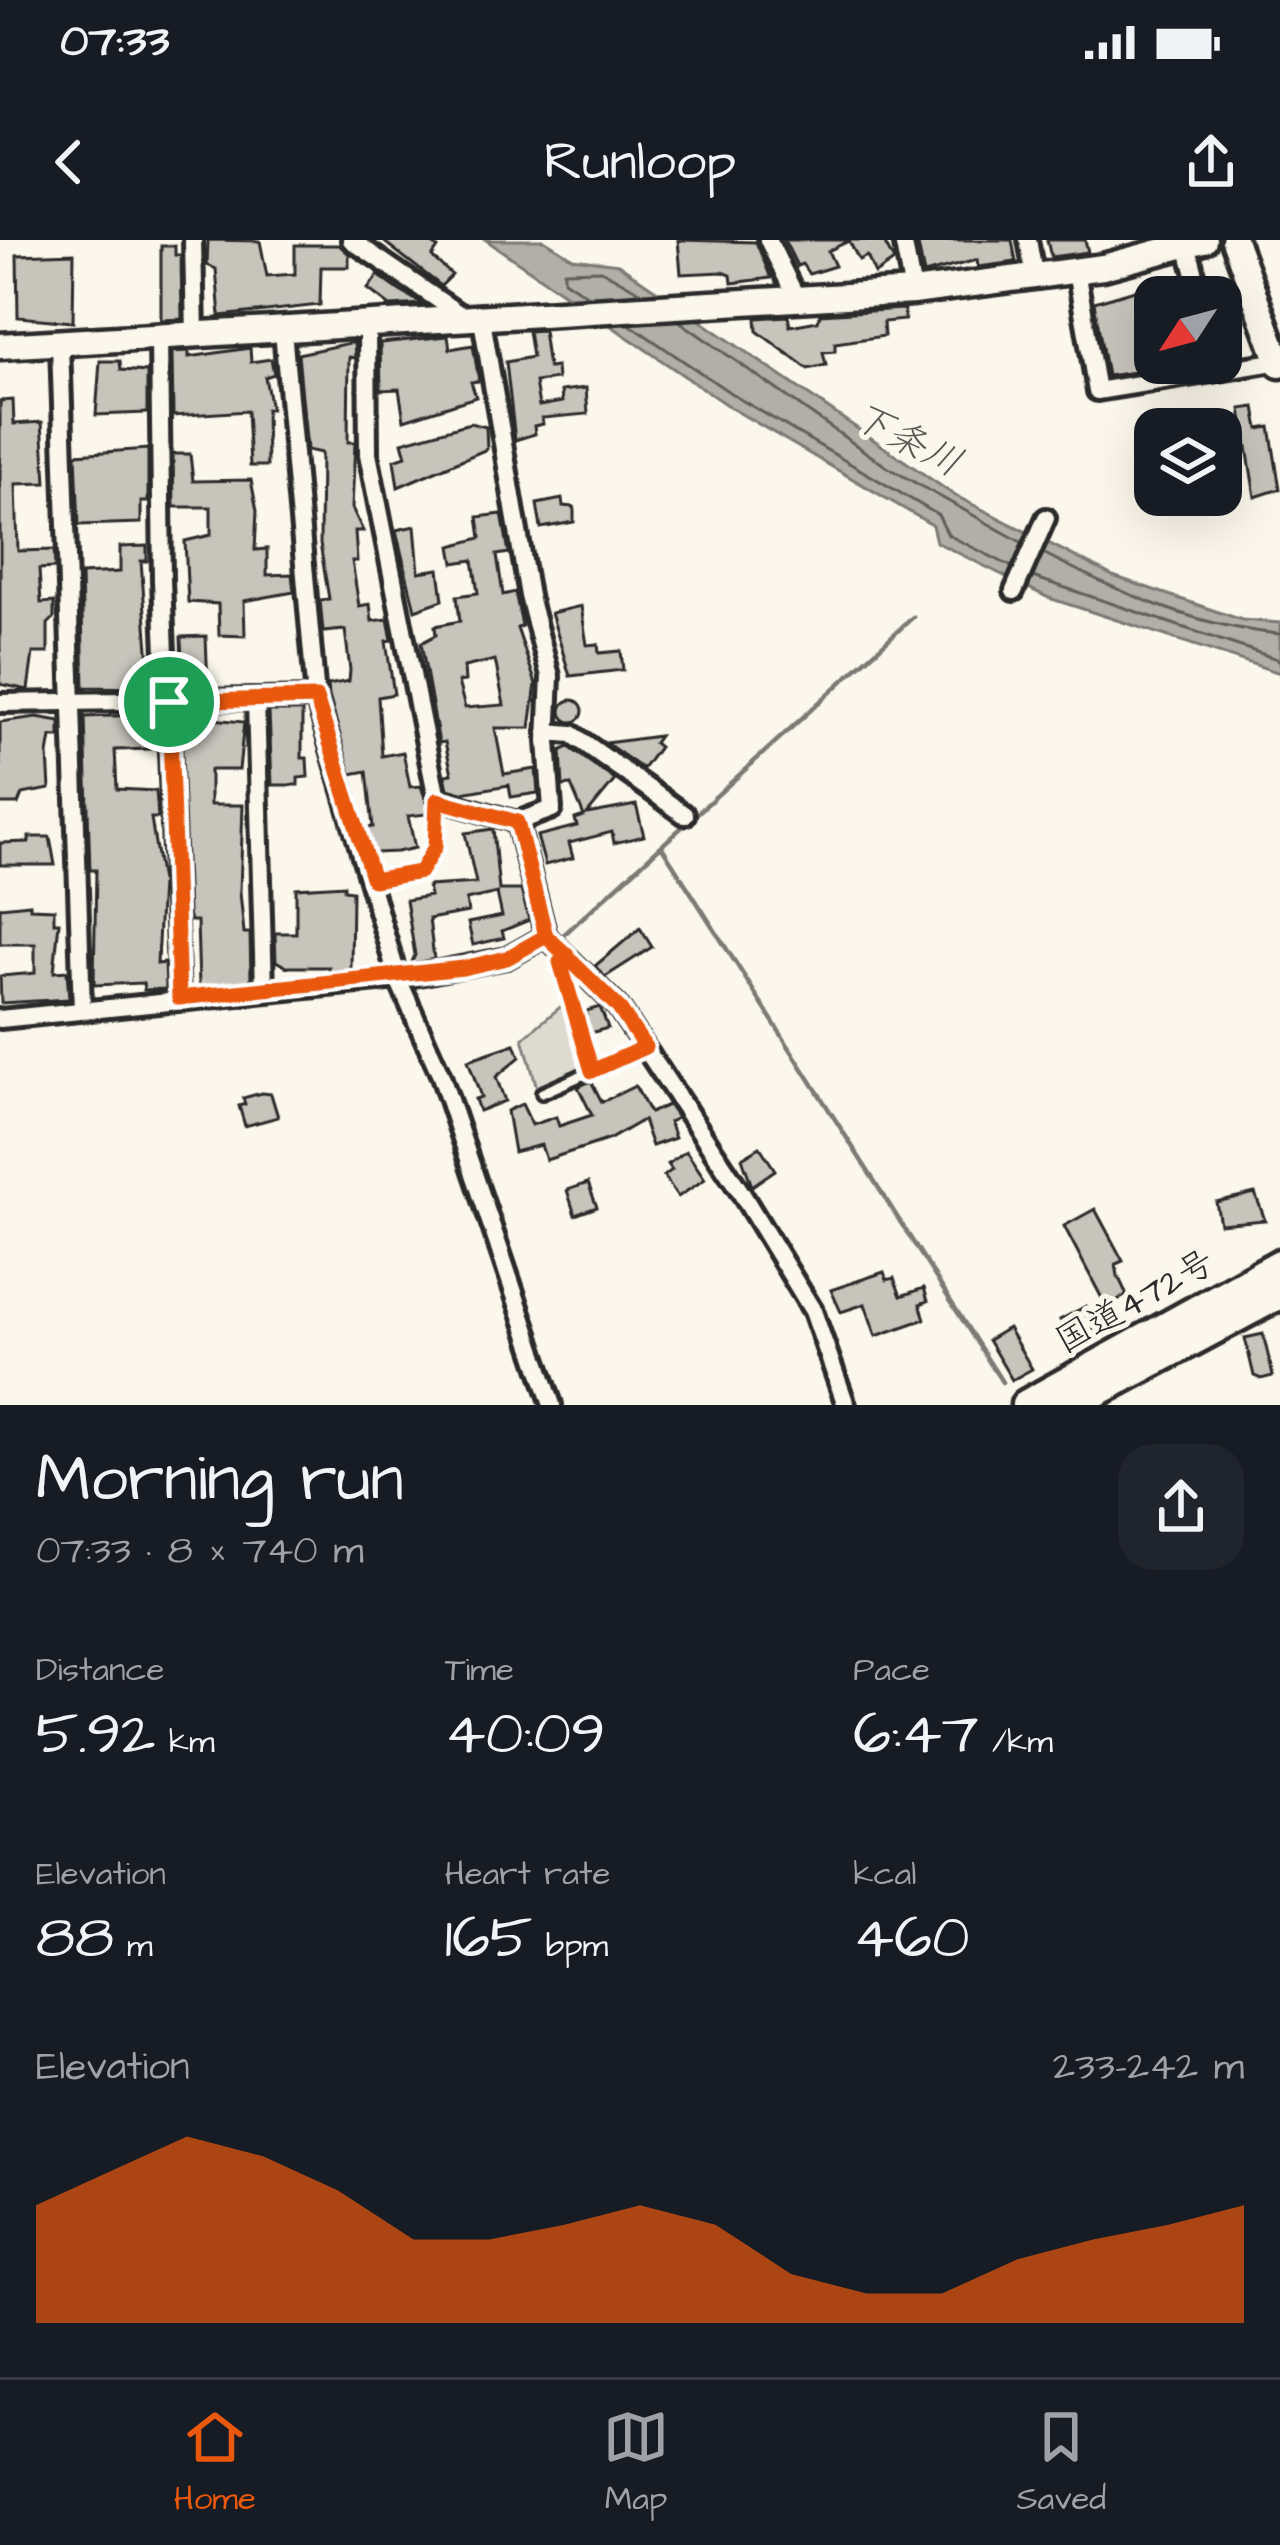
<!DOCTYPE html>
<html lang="en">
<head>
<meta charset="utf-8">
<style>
  :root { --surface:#171b24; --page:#20242c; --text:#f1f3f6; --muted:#9ea1a6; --line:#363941; --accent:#ea580c }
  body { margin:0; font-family:"Architects Daughter","Klee One",sans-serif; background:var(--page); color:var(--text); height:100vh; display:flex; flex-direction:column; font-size:45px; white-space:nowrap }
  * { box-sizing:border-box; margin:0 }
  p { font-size:39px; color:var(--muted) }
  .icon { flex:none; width:66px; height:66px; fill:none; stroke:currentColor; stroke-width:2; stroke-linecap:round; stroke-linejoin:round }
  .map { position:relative; height:1165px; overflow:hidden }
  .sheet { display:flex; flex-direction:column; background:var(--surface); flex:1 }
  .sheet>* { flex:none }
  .needle { width:78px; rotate:234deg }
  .fabs { position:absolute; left:1134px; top:36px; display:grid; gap:24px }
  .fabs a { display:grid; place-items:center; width:108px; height:108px; border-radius:24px; background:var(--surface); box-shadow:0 12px 48px #0002; font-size:60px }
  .pin { position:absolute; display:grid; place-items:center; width:102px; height:102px; color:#fff; margin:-51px; border:6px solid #fff; border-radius:50%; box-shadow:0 3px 12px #0007 }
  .round { display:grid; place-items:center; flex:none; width:126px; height:126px; border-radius:36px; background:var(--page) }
  .headline { display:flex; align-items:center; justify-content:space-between; height:204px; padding:0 36px }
  h1 { font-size:66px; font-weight:600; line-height:90px }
  .stats { display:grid; grid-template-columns:repeat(3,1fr); gap:18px; height:204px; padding:12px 36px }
  .stats div { display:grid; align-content:center }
  .stats b { font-size:60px; font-weight:600 }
  .stats small { font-size:33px; font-weight:400 }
  .stats p { font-size:33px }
  .chart { height:336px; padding:24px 36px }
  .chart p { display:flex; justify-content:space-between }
  .chart svg { width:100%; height:216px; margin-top:12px; fill:var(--accent); opacity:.7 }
  .status { display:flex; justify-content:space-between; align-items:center; height:84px; padding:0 60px; background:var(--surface); direction:ltr }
  .status svg { height:33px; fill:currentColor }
  header { display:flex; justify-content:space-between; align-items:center; height:156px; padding:0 36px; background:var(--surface); font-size:54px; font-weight:600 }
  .tab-bar { display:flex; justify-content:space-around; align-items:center; height:168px; border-top:3px solid var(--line); background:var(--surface); font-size:33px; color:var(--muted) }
  .tab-bar a { display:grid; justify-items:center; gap:6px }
  .tab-bar .on { color:var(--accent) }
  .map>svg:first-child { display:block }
  .green { fill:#dddad0; stroke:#84827e; stroke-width:3 }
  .water { fill:#b1afa7; stroke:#7b7a75; stroke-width:3 }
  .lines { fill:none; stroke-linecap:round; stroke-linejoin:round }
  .shore { stroke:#61605d; stroke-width:3 }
  .stream { stroke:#7b7a75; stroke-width:4.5 }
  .building { fill:#c7c4bc; stroke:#2b2b2b; stroke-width:3; fill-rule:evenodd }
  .lane-casing { stroke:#2b2b2b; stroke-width:18 }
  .street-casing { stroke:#2b2b2b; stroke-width:26 }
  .secondary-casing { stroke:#2b2b2b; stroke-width:33 }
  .highway-casing { stroke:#2b2b2b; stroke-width:39 }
  .lane { stroke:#fbf7ec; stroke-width:9 }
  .street { stroke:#fbf7ec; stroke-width:16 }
  .secondary { stroke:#fbf7ec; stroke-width:24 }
  .highway { stroke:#fbf7ec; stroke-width:30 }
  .route-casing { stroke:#fff; stroke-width:24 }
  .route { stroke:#ea580c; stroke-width:15 }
  .labels { text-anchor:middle; stroke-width:10; stroke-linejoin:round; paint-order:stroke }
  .street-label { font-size:36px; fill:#2b2b2b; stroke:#fbf7ec }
  .water-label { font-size:39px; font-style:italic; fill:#5a5956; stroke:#fbf7ec }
</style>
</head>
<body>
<div class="status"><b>07:33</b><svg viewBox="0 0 49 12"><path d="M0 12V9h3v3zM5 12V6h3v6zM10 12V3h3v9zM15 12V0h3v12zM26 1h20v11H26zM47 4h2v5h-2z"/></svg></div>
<header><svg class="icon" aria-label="back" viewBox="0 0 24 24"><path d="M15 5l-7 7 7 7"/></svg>Runloop<svg class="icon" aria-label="share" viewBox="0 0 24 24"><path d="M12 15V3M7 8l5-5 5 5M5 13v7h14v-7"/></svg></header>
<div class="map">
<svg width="1280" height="1165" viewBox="0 0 1280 1165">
  <rect width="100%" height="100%" fill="#fbf7ec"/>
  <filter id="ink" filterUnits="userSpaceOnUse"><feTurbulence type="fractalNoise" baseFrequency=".00833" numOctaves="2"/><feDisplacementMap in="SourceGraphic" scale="24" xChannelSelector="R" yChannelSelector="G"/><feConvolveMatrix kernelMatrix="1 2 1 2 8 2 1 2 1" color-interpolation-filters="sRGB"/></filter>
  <g filter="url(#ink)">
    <path class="green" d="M565,763l20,59 -3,10 -45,16 -14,-50z"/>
    <path class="water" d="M486,0h58l29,18 45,6 336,231 159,81 129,44 38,3v50l-231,-75 -113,-56 -4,-17 -201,-117z"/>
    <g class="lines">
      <g class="shore">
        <path d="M588,56l-24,-16v-9l37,-1 41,23"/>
        <path d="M679,81l208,146 136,76"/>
        <path d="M629,84l109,74 200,117 10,20 64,32"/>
        <path d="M1043,313c75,39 153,74 237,81"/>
        <path d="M1033,337l247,83"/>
      </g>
      <g class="stream">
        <path d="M662,607l340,535"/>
        <path d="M559,699l354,-322"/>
        <path d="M517,721l33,-16"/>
        <path d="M83,779l240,-24"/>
      </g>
    </g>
    <g class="building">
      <path d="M208,0l52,1 7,35 28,-2v-29h44l10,9v13h-28l-1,38 -100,11 -4,-47 -9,-4z"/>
      <path d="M382,0h45l11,8 -6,9 20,18 -11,11z"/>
      <path d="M678,0l78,2 15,36 -39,5 -1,-8 -8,-3 -42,2z"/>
      <path d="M784,0h99l11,21 -19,13 -8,-18 -8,4 -10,-19 -21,10 7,15 -26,8 -7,-10 -5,2z"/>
      <path d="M917,0h95l4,22 -38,5 -1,-7 -53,14z"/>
      <path d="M1047,0h38l3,12 -37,5z"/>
      <path d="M161,6h14v9h6l1,64 -21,1z"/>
      <path d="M74,13l-1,69 -55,-5 -1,-62z"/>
      <path d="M378,35l22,16 23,13 -33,2 -22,-17z"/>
      <path d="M1222,37l15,38 -16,6v-24l-10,-13z"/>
      <path d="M1155,44v85l-48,7 -13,-74z"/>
      <path d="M904,69l1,11 -22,2 1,14 -49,7v8l-12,1 3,13 -18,4 -51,-38 -1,-13 32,-2 2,10 28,-5 2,-7z"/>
      <path d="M543,90l5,38 8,-1 1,12 -22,3 4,24 23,-4 -1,-11 25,-3 2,26 -46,4 1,6 -9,2 1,8 -20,6 -9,-78 26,-5 -4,-26z"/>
      <path d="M448,96l2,13 23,-4 6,36 -8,1 5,15 -72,23 -5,-31 -18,1 -1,-47z"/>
      <path d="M354,102l1,16 -6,-1 -1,85h7l-3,66 11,23h-8l2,30h-5l7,45 11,-2 2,17 16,-2 4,21 -6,1 8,53 -16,3 4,59 21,-4 7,35 11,-1 7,21 -1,7 -19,2 7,32 -18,4 -22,1 -8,-25 6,-1 -6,-56 -16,3 -22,-78 -1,-11 21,-4 1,-11 -5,-40 -22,2 -3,-32 9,-1 -9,-55 1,-91 -14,-3 -9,-96z"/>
      <path d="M250,108l1,14 20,-3 3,15 -9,3 6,32h-5l1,57h-17l-3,-55 -74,5 -1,-64 17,-1v6z"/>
      <path d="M100,121h20l1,9 26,2v41l-51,2z"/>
      <path d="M13,160l1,24 28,-2 3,43 1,18 -30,1 2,67 36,-1 1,18 -16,1 2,34 13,-1v16l-6,6v29h-15l-5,37 -28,-6v-283z"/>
      <path d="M1255,167l4,22 11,-2 10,62 -25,8 -14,-88z"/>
      <path d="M470,183l16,4 1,22 -89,38 -4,-27 12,-4 -4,-14z"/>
      <path d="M148,209v53h-7v21l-62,2 -3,-71z"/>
      <path d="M173,214h17l3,27 58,-1 6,31 -2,39 12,-1v26l25,-1 2,18 -50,9 1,35 -26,-1 -1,-31 -30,-2 -3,-61 26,-6v-28h-37z"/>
      <path d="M562,259l1,7 11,1v15l-33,6 -4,-24z"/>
      <path d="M502,274l7,39 -12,2 6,40 12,-3 7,34 -5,2 19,56 -6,44h-35l9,46 32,-5 2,24 -27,4 -2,-12 -47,8 -14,-4 -3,-14 7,-1 -7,-32 -6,1 -18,-100 15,-8 -1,-9 25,-5 -3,-25 21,-3 -5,-33 -19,3 -3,-17 30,-8 -3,-21zM495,420l9,45 -39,3 -7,-26 7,-1 -1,-14z"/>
      <path d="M415,286l4,46 20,-3 4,31 -28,10 -19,-80z"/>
      <path d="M147,306v15h-6l10,127 -67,-1 -3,-113 39,-2v-25z"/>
      <path d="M581,366l6,39 11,-1 1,9 22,-2 2,19 -53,6 -19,-63z"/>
      <path d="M206,396l2,51h-25l-2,-50z"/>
      <circle cx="572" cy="471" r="11"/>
      <path d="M269,471h33v47h5l1,19 -10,1v7h-26z"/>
      <path d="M140,475h13l-2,34 -36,1 2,39 39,2 2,27h-7l10,64 -4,82 8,-1 1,26 -22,1 -1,-7 -49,2 2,-115h-6l-5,-153z"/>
      <path d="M37,477l23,4v16h-9l-3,17 2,35 -28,5 -4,10h-18v-82z"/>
      <path d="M191,477l53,5 -5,48h-29v35h33l-3,87 4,41h6l1,48 -52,5 -2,-65h-7l-2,-8 -6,-163v-28z"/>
      <path d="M659,496l-5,7 5,4 -16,22 -37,-26z"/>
      <path d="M569,507l46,33 -28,34 49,-9 8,31 -30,7 -2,-11 -43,11 4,15 -28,7 -8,-29 40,-10 -2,-7 9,-3 -13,-31 -8,1 -2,-35z"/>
      <path d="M493,589l6,61h22l8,30 -27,11 2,7 -31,7 -5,-22 34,-7 -5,-23 -31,7 2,12 -39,7 5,40 -23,5 4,-9 -9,-55 24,-4 -2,-10 48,-3 -11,-50z"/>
      <path d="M29,597h21l5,28h-55v-22l29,-1z"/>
      <path d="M344,645v5l8,1 -1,80 -22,2v-6h-42l-11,-6 -1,-28h21v-45z"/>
      <path d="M30,664v4l24,1v13h5l-5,50 13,-1 2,28 -68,4 -1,-27 35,-3v-29h-35v-37z"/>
      <path d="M640,688l12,19 -47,30 -10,-11z"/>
      <path d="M600,767l8,21 -18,5 -4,-22z"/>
      <path d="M515,804l5,13 -24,20 9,24 -26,10 -4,-12 6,-2 -13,-37z"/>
      <path d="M591,841l11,21 33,-16 15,27 18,-8 9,13 -8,4 6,16 -23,8 -9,-26 -33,19 -64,21 -5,-15 -27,7 -7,-41 15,-7 10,21 24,-8 3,9 33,-11 -14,-28z"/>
      <path d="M261,853l10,1 7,23 -33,9 -6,-20 6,-2 -2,-6z"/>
      <path d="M760,907l15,23 -23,16 -10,-28z"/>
      <path d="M686,911l19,28 -27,18 -14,-21 8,-6 -4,-6z"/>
      <path d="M588,943l9,24 -22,8 -8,-25z"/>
      <path d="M1255,953l10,27 -45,4 -4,-22z"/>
      <path d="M1095,969l28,52 -7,3 2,12 9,19 -21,11 -42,-80z"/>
      <path d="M884,1032l3,8 7,-2 7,18 23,-8 4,13 -8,3 5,15 -49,17 -11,-32 -24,8 -10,-22z"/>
      <path d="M1086,1066l12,21 -27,15 -11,-22z"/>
      <path d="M1008,1088l24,41 -20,11 -24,-40z"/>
      <path d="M1263,1094l10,42 -12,3 -7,-3 -9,-38z"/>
    </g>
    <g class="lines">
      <g class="lane-casing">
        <g id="lane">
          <path d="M372,640l48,-8 15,-25 2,-48"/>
          <path d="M567,715l-8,7 33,109"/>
          <path d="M542,853l103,-46"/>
        </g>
      </g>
      <g class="street-casing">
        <g id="street">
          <path d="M193,0l2,96"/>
          <path d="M351,0l114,78"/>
          <path d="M768,0l28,57"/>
          <path d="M903,0l10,52"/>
          <path d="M1028,0l7,39"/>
          <path d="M1187,5l14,52"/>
          <path d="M1076,31l21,120 183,-30"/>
          <path d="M367,86l1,128 69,345 80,23 35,-13 -5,-68 3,-65 -21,-80 -47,-276"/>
          <path d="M283,91l33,367 82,281 43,97 111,329"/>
          <path d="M159,99l3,241 17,418"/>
          <path d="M60,104l22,666"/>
          <path d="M1014,351l32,-73"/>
          <path d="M256,459l8,291"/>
          <path d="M0,463l316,-5"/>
          <path d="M547,492l25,2 113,81"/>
          <path d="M517,582l29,114 72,71 122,184 73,120 33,94"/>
          <path d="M0,779l398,-40 109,-21 39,-22"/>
        </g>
      </g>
      <g class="secondary-casing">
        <g id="secondary">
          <path d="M1234,0l46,125"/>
          <path d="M0,106l913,-54 190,-25 101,-27"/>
        </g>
      </g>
      <g class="highway-casing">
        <g id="highway">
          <path d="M1027,1165l253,-140"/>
          <path d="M1070,1165l210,-112"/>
        </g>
      </g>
      <use href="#lane" class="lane"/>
      <use href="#street" class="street"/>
      <use href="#secondary" class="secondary"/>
      <use href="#highway" class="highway"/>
    </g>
  </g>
  <g class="lines" filter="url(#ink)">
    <g class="route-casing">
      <path id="route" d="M169,462l10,296 284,-30 44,-10 39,-22 21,19 -7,7 32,109 53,-24 -27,-40 -72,-71 -29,-114 -80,-22 -2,47 -15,25 -47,8 -57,-182 -147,4"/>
    </g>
    <use href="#route" class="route"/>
  </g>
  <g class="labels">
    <g class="street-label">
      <text transform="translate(1134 1060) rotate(-29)" y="13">国道472号</text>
    </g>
    <g class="water-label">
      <text transform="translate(908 198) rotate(27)" y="14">下条川</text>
    </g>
  </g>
</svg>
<div class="fabs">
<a><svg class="needle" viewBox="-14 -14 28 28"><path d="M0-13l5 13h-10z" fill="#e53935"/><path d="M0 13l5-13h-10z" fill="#9ea1a6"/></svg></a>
<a><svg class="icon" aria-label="layers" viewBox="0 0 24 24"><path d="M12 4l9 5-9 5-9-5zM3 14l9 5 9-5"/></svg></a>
</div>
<div class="pin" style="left:169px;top:462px;background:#1e9e55"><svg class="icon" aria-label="arrive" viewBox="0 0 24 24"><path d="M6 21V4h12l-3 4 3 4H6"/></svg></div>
</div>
<section class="sheet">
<div class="headline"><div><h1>Morning run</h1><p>07:33 · 8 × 740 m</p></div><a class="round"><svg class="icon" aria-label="share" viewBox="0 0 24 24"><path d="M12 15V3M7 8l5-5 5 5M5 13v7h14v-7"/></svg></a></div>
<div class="stats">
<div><p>Distance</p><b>5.92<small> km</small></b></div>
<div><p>Time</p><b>40:09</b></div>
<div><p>Pace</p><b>6:47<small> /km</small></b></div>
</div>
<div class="stats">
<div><p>Elevation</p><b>88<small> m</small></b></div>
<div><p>Heart rate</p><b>165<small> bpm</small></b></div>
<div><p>kcal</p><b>460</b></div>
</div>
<div class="chart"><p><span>Elevation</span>233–242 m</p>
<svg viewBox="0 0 160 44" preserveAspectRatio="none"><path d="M0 44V20L10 13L20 6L30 10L40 17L50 27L60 27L70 24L80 20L90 24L100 34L110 38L120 38L130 31L140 27L150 24L160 20V44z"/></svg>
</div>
</section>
<nav class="tab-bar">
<a class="on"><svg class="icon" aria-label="home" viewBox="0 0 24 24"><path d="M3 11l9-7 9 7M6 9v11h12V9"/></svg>Home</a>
<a><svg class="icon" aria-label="map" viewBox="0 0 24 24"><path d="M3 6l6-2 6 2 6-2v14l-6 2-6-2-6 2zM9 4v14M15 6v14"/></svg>Map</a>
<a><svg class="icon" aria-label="saved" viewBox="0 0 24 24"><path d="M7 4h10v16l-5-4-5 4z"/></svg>Saved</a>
</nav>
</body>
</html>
